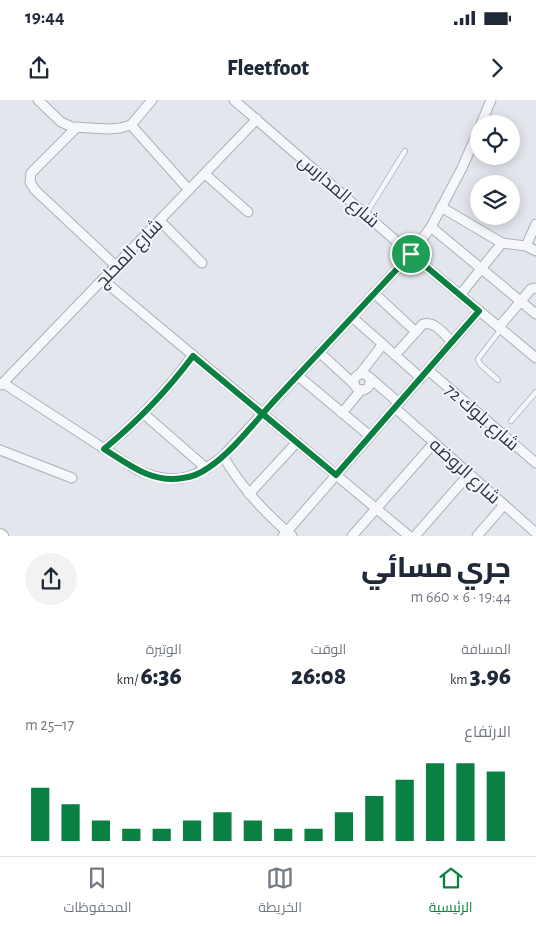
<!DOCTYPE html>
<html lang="ar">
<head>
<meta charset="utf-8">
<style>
  :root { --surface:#fff; --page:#f2f2f3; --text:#1f2937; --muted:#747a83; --line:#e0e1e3; --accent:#0b8043 }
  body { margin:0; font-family:"Alegreya Sans",Cairo,sans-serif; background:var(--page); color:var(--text); direction:rtl; height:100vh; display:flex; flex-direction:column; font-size:19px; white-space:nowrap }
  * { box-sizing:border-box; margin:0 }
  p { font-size:16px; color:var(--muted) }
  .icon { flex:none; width:28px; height:28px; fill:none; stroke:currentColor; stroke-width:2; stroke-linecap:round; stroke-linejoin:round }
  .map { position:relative; height:436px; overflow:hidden; direction:ltr }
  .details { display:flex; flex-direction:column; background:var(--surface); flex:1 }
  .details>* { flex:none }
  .fabs { position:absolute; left:470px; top:15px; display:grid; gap:10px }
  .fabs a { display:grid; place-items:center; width:50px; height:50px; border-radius:50%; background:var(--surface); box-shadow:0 2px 12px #0003; font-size:25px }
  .pin { position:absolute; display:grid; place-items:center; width:42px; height:42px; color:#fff; margin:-21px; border:2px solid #fff; border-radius:50%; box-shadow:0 1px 5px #0007 }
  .round { display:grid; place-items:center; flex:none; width:52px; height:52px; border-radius:26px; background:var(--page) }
  .summary { display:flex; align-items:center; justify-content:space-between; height:85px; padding:0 25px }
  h1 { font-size:28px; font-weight:800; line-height:38px }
  .figures { display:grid; grid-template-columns:repeat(3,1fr); gap:8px; height:85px; padding:5px 25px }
  .figures div { display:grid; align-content:center }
  .figures b { font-size:25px; font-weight:800 }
  .figures small { font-size:14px; font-weight:400 }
  .figures p { font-size:14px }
  .chart { height:140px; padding:10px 25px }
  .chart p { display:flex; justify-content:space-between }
  .chart svg { width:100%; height:90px; margin-top:5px; stroke:var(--accent); stroke-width:6 }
  .status { display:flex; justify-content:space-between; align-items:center; height:35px; padding:0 25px; background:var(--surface); direction:ltr }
  .status svg { height:14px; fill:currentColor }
  header { display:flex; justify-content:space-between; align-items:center; height:65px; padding:0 25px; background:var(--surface); font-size:22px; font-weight:800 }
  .tab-bar { display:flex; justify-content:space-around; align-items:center; height:70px; border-top:1px solid var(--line); background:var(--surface); font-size:14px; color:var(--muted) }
  .tab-bar a { display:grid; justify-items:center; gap:2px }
  .tab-bar .selected { color:var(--accent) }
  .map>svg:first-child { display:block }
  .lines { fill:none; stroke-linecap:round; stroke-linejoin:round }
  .service-casing { stroke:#abb0ba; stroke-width:6 }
  .minor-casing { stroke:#abb0ba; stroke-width:11 }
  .secondary-casing { stroke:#abb0ba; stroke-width:14 }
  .service { stroke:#f6f7fa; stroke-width:4.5 }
  .minor { stroke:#f6f7fa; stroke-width:9 }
  .secondary { stroke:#fff; stroke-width:12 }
  .route-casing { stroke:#fff; stroke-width:10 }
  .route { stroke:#0b8043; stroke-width:6 }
  .labels { text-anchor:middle; stroke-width:4; stroke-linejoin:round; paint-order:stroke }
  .street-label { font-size:18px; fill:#283146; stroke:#f3f5f9 }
</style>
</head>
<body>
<div class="status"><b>19:44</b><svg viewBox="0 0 49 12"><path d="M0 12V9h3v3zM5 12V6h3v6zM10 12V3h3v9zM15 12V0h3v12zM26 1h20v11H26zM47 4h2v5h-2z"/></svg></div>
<header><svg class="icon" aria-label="forward" viewBox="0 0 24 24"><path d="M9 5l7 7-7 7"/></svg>Fleetfoot<svg class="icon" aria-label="share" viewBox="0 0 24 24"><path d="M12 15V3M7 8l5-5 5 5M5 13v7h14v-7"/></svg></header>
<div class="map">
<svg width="536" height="436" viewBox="0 0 536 436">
  <rect width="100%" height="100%" fill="#e3e6ec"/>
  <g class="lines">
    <g class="service-casing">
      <g id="service">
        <path d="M366,114l39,-63"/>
        <path d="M498,280l-18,-16 -2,-5 23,-30"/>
        <path d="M511,321l25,-29"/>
      </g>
    </g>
    <g class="minor-casing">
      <g id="minor">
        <path d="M38,0l23,22 11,5 37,2 11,-1 11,-3 21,-25"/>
        <path d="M234,0l177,154 125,104"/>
        <path d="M481,24l10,-24"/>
        <path d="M131,25l58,65"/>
        <path d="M77,27l-46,46 -1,9 5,8 81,76"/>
        <path d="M205,74l43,38"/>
        <path d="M441,107l61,36 24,3 10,5"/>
        <path d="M160,121l42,42"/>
        <path d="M431,127l105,87"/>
        <path d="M526,146l10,-22"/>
        <path d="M103,180l306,256"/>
        <path d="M374,193l42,39"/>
        <path d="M460,195l42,-52"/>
        <path d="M352,217l69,61"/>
        <path d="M499,227l32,-38 5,-1"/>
        <path d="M319,252l35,32"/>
        <path d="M395,255l28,-31c12,-3 21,10 29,18"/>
        <path d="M428,270l108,93"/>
        <circle cx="362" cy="282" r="8"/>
        <path d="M360,274l23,-30"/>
        <path d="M297,275l73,61"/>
        <path d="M369,277l30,26"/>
        <path d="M3,283l134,87c36,16 56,10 86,-14l188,-202 20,-27 31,-59 17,-39"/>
        <path d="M1,285l256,-266"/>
        <path d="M395,308l141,125"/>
        <path d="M342,313l19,-23"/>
        <path d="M144,314l63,55"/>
        <path d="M104,349c34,-28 63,-58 89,-94"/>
        <path d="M0,350l72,28"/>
        <path d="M223,356c19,32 40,55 69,80"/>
        <path d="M249,394l48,-52"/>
        <path d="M283,436l196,-225"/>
        <path d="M352,436l82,-93"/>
        <path d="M415,436l54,-62"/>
        <path d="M477,436l27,-31"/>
      </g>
    </g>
    <g class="secondary-casing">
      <path id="secondary" d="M0,435l2,1"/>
    </g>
    <use href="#service" class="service"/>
    <use href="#minor" class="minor"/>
    <use href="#secondary" class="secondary"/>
  </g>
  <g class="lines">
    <g class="route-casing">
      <path id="route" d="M411,154c-46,49 -91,98 -137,147 -20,22 -42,51 -66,67 -7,5 -17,9 -25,10 -31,6 -55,-14 -79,-29 34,-28 63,-58 89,-93l143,119 143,-164 -68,-57"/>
    </g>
    <use href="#route" class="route"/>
  </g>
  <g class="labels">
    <g class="street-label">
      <text transform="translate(339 91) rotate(41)" y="6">شارع المدارس</text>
      <text transform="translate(129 153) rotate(-46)" y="6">شارع المحلج</text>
      <text transform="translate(482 317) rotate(41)" y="6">شارع بلوك 72</text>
      <text transform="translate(465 371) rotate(42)" y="6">شارع الروضه</text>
    </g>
  </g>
</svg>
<div class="fabs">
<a><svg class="icon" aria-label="locate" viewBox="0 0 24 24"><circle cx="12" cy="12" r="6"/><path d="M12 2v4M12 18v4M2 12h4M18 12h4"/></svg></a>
<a><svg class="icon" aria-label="layers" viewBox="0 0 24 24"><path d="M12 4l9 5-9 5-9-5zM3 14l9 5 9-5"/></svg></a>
</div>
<div class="pin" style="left:411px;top:154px;background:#1e9e55"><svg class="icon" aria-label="arrive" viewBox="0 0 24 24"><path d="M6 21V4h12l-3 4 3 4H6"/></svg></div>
</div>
<section class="details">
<div class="summary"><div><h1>جري مسائي</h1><p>19:44 · 6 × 660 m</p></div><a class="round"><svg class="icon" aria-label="share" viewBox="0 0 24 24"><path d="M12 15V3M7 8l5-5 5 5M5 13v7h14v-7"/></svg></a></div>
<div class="figures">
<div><p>المسافة</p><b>3.96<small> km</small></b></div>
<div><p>الوقت</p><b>26:08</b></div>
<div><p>الوتيرة</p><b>6:36<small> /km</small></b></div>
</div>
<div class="chart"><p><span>الارتفاع</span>17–25 m</p>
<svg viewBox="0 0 160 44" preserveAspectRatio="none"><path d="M5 44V18M15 44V26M25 44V34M35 44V38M45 44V38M55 44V34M65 44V30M75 44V34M85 44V38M95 44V38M105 44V30M115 44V22M125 44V14M135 44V6M145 44V6M155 44V10"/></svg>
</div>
</section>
<nav class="tab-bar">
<a class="selected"><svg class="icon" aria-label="home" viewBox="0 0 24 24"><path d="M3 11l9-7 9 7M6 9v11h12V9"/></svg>الرئيسية</a>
<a><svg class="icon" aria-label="map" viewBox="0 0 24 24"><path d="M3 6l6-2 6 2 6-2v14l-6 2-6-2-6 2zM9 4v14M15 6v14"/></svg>الخريطة</a>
<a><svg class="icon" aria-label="saved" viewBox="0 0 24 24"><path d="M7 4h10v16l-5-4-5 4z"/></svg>المحفوظات</a>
</nav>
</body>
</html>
